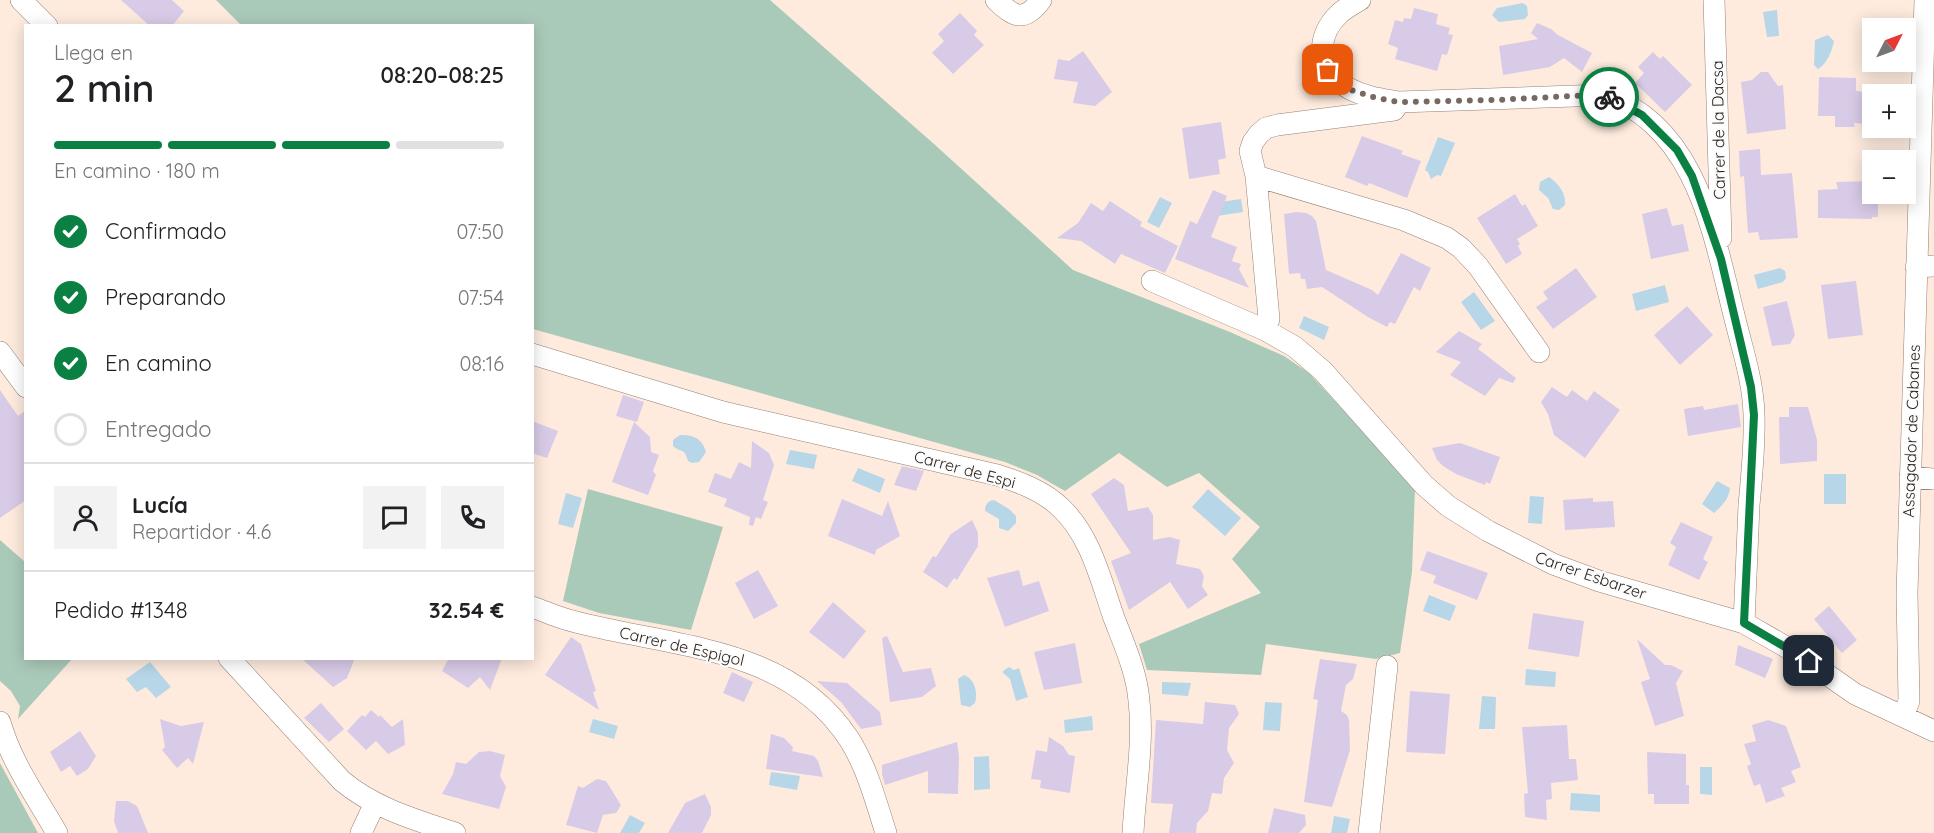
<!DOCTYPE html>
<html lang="es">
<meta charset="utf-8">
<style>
:root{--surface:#fff;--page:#f2f2f2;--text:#202124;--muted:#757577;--line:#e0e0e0;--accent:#0b8043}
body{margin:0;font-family:Quicksand,sans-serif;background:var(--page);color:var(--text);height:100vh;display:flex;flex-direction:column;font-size:22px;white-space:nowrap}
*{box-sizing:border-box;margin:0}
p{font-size:20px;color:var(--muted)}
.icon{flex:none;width:33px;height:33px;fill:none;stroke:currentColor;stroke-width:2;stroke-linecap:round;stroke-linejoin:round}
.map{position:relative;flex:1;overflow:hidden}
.details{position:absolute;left:24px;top:24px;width:510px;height:636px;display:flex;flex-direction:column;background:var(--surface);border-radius:0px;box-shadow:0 3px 15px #0003}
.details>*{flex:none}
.needle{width:39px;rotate:48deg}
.buttons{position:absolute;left:1862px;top:18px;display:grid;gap:12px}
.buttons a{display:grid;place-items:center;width:54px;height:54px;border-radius:0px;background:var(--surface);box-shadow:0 3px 15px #0003;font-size:30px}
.pin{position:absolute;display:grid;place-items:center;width:51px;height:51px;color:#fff;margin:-26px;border-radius:12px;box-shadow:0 3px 9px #0006}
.courier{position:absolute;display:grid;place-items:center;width:60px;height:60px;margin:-30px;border:4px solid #0b8043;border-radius:50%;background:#fff;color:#222;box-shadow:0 2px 8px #0007}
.overview em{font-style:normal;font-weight:600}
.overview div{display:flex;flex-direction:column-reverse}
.overview{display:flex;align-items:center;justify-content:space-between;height:102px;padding:0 30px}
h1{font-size:39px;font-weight:600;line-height:45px}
.bar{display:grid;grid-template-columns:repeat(4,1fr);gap:9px 6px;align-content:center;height:72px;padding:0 30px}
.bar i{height:8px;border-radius:4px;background:var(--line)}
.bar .current{background:var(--accent)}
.bar p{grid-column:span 4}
.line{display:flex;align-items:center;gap:15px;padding:0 30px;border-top:2px solid var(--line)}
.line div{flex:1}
.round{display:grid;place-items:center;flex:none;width:63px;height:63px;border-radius:0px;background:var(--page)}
ol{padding:0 30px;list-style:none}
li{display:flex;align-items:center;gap:18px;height:66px}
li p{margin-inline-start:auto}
li .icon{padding:6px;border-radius:50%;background:var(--accent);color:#fff;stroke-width:4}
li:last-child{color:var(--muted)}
li i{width:33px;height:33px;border:3px solid var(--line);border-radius:50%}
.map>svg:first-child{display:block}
</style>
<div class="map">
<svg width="1934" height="833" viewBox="0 0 1934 833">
<rect width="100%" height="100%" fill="#feebde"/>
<path fill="#aacab9" d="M216 0H770L934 144 1073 270 1230 332 1284 356 1309 373 1415 488 1412 572 1400 653 1376 659 1266 644 1261 675 1147 670 1139 644 1261 593 1232 559 1260 527 1199 473 1167 487 1119 453 1065 491 1037 475 1005 462 533 329 532 26 241 25Z
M588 489 723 527 691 630 599 613 563 601Z
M0 540 25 562 26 658 72 659 18 719 20 706 11 691 0 681Z
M0 763 38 833H0Z"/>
<path fill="#b7d6e8" d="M1523 3 1527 6 1528 15 1525 19 1499 22 1492 15 1497 8Z
M1777 10 1779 36 1767 37 1763 12Z
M1828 35 1834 41C1832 51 1827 64 1818 69L1814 65 1815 40Z
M1438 137 1455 143 1441 176 1437 175 1431 179 1428 172 1425 170Z
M1549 177C1559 184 1566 193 1565 205L1559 210 1553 209 1548 198 1539 190 1540 182Z
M1160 197 1172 203 1159 228 1147 222Z
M1241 199 1243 212 1217 216 1214 203Z
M1780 268 1785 271 1786 278 1783 282 1758 289 1754 275Z
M1665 285 1669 302 1636 311 1632 294Z
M1474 292 1495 321 1481 330 1461 302Z
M1304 316 1329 327 1324 340 1299 328Z
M680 435C693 434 703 439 706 452L699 462 692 463 688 461C684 446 681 454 673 446V440Z
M790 450 817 455 814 469 786 464Z
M858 468 885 479 880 493 852 481Z
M1824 474H1846V504H1824Z
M1717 481 1730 488C1729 499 1722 506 1714 513L1702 504Z
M1208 489 1241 518 1225 536 1192 507Z
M566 493 582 498 573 528 558 524Z
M1530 496 1544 497 1542 524 1528 523Z
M994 500 1009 509 1016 516V523L1008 531 999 528V519L985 511C985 504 988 501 994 500Z
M1429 595 1456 606 1450 621 1423 611Z
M150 662 171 687 156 698 146 687 137 692 126 679Z
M1009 667 1014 670 1019 668 1028 697 1016 701 1010 679 1003 673V671Z
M1526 669 1556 672 1555 687 1525 685Z
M964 675C975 679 978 693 975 703L970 707 961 705 958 679Z
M1162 682 1191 683 1188 696 1162 694Z
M1482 696 1496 697 1495 729H1479Z
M1265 702 1282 703 1280 731 1263 730Z
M1092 716 1093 730 1065 733 1064 720Z
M593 719 618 726 614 739 589 732Z
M989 756 990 789 974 790V757Z
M1700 767H1712V795L1700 794Z
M771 772 800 776 797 790 769 785Z
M1571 793 1600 795V812L1570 810Z
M630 815 645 823 639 833H620Z
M1334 816 1350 819 1347 833H1331Z"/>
<path fill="#d8cbe7" d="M121 0H172L184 11 172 26H150Z
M1414 8 1438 14 1436 24 1450 28 1448 34 1453 35 1447 55 1442 54 1437 71 1395 59 1398 48 1388 44 1395 20 1403 22 1404 18 1411 19Z
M960 13 977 31 974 35 984 45 953 74 932 53 944 41 938 34Z
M1537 23 1551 29 1558 35 1592 53 1582 72 1564 58 1550 67 1503 75 1499 46 1538 39 1531 33Z
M1083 51 1112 92 1095 106 1073 103 1078 82 1054 79 1058 59 1069 61Z
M1653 52 1660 59 1663 56 1692 85 1665 112 1635 83 1644 73 1638 67Z
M1761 72H1768L1778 86 1783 85 1786 129 1747 134 1741 82 1752 80Z
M1819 77 1856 78V91L1869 92V124L1854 123 1855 127H1835V116H1818Z
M1221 122 1226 158 1218 160 1220 174 1189 179 1182 128Z
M1362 136 1403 151 1401 154 1421 161 1407 198 1369 183 1367 186 1345 177Z
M1760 149 1761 175 1792 173 1798 238 1760 240 1758 232 1748 233 1744 176 1740 177 1739 151Z
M1872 181V194H1878V217H1872V219L1818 218V190L1838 189 1836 182Z
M1213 190 1227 196 1211 237 1237 247 1232 261 1241 264 1239 269 1249 288 1175 259 1190 221 1197 224Z
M1515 194 1522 206 1525 204 1538 226 1517 239 1520 244 1518 246 1522 254 1506 264 1477 218Z
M1110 201 1142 222 1140 226 1178 246 1165 273 1121 254 1115 264 1081 241 1057 238 1078 223 1091 203 1103 211Z
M1667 208 1672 226 1683 224 1689 251 1651 259 1642 214Z
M1297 212 1306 213 1312 216 1316 221 1326 270 1372 290 1378 295 1401 253 1431 268 1420 291 1414 287 1395 324 1390 322 1387 327 1368 317 1322 287 1307 289 1305 279H1301L1300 273 1289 274 1284 214Z
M1576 268 1597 297 1553 329 1536 307 1548 299 1543 292Z
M1856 281 1863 335 1828 339 1821 285Z
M1787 301 1795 335 1790 344 1772 346 1763 307Z
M1687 306 1713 335 1680 365 1654 335Z
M1459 331 1482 344 1478 349 1516 378 1513 383 1499 378 1485 396 1450 375 1461 362 1436 352Z
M1552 387 1567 397 1572 390 1587 401 1594 391 1620 410 1585 458 1554 435 1548 414 1541 402Z
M0 390 18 416 26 410V500L0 518Z
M623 395 644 402 637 422 616 416Z
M1738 404 1741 427 1688 436 1684 409 1703 406 1704 410Z
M1789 407H1808L1817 440V461L1780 464 1779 417H1789Z
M532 421 558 431 547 458 532 453Z
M634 422 650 437 651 452 659 455 653 471 656 475 648 495 612 482Z
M752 441 769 453 774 465 763 500 768 502 761 519 756 517 753 526 749 525 750 517 724 506 727 499 708 492 715 473 731 479 739 462 751 468Z
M1460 443 1500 457 1490 484 1486 482 1485 485 1456 474 1443 466 1437 460 1432 448Z
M902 466 924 471 916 491 894 485Z
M1114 478 1124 485 1128 511 1148 507 1153 515V540L1170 537 1180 540 1176 564 1200 569 1204 576 1202 586 1208 595 1188 609 1170 582 1129 610 1111 561 1131 553 1091 494Z
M1593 498V502L1613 501 1615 527 1565 530 1563 500Z
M842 499 882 516 888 501 900 536 876 550 875 555 828 536Z
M972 520 978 533V546L957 580 954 578 947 588 923 572 933 556 936 557 951 534Z
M1681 522 1713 537 1703 559 1708 562 1699 580 1668 565 1676 547 1670 543Z
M1427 551 1488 573 1477 600 1433 583 1436 576 1420 570Z
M758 570 778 606 754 619 735 583Z
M1019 570 1023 586 1039 581 1049 611 1005 627 987 578Z
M833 602 866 631 844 659 809 632Z
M1829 606 1857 640 1842 653 1814 619Z
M1533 613 1584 621 1579 657 1528 649Z
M887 636 903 672 931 668 936 686 922 697 890 702 882 638Z
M571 637 581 644 596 691 593 692 599 710 545 675Z
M1637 639 1665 665H1671L1683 671 1676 683 1684 716 1655 726 1641 682 1650 679Z
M1075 643 1082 683 1044 690 1034 652Z
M1738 645 1773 659 1765 678 1735 665Z
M301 658H355L347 678 333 687Z
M449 658H502L490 690 480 677 468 688 442 671Z
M1320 659 1357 664 1353 679 1346 685 1341 711 1347 715 1349 720 1350 750 1332 807 1304 802 1318 700 1313 699Z
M732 672 753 682 744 702 723 693Z
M817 681 847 683 880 712 882 725 861 729 841 702Z
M1410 691 1450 694 1445 754 1406 752Z
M1205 702 1235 705 1239 714 1229 728 1227 750 1234 763 1224 778 1222 794 1212 793 1208 811 1197 823 1196 833H1169L1173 804 1151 803 1156 720 1203 724Z
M321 703 344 729 329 742 304 718Z
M371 710 379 717 380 715 392 727 403 719 405 745 388 754 376 741 366 750 347 731 362 715 365 717Z
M160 719 181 726 204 722 193 764 188 758 177 768 162 750 165 747Z
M1768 720 1786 726 1801 767 1791 771 1796 782 1781 788 1785 796 1766 803 1760 784 1754 786 1747 766 1751 764 1744 744 1756 741 1752 725Z
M1567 725 1569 759H1576L1578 780 1551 783 1552 799 1546 800 1547 820 1525 817 1524 794 1528 793 1522 727Z
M80 731 96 756 88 769 77 776 70 766 61 772 50 752Z
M771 734 784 738 793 747 792 751 814 756 818 761 823 777 766 769Z
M1049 737 1063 746 1069 755 1075 756 1070 793 1040 788 1041 780 1031 779 1036 750 1047 752Z
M957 742 959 756 958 794 928 793V771L885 785 882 774V765Z
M490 751 505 755 500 776 506 787 499 809 442 794 453 774 456 762 466 764 479 752Z
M1647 752 1686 754V785H1689V804H1654V794H1648Z
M597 779 606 781 621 805 616 813 603 815 597 833 566 825 578 786 583 788Z
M705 794 711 807V815L702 833H668L685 803Z
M116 801H128L137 806 148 833H118L114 821Z
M1274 808 1305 815 1306 825 1299 833H1268Z"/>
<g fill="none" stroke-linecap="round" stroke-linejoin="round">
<defs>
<path id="street" d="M21 0 47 26
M996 0C1014 17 1024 23 1041 0
M1360 0C1353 4 1346 8 1340 13 1313 38 1318 72 1350 89 1365 97 1382 99 1399 102L1604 95C1695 125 1713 231 1733 311 1741 345 1753 379 1754 414 1755 444 1752 475 1749 505 1747 544 1746 584 1744 623
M1714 0 1721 238
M1256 176 1404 220 1447 238 1461 248 1478 266 1539 352
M1916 267 1934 266
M1152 281 1265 330 1295 347 1323 371 1424 485 1448 506 1488 531 1553 564 1599 581 1744 623 1795 652 1855 694 1934 731
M1265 330 1269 319 1256 176 1250 151 1253 142 1259 134 1266 128 1277 125 1394 110 1399 103
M0 352 26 387
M532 354 723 412 997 475C1019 482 1044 491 1061 508 1091 536 1101 581 1114 618 1124 644 1137 673 1139 701 1144 743 1135 791 1133 833
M1910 477 1934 479
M532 607C542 610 552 615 562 618 580 624 598 627 616 631 703 649 796 658 849 739 867 767 876 802 886 833
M229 658 342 781C374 808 416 820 455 833
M1903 716 1909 701 1907 593 1925 0
M0 722C11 762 37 798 57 833
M361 833 375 803
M1369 833 1387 666"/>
</defs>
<use href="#street" stroke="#968172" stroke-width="22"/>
<use href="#street" stroke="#fff" stroke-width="21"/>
</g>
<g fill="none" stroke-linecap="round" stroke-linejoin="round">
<path stroke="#756961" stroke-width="6" stroke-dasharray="0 10.8" d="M1328 70 1341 84 1351 90 1376 98 1399 102 1496 100 1590 95 1609 97"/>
<path stroke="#0b8043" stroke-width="8" d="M1609 97 1642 115 1677 150 1692 176 1721 259 1751 387 1754 415 1744 623 1809 661"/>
</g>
<g text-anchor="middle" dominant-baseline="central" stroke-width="4.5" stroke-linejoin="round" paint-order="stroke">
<g font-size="16" fill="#2b231d" stroke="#fcfcfc">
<text transform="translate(1718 130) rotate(-91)">Carrer de la Dacsa</text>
<text transform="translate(1911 431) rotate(-88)">Assagador de Cabanes</text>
<text transform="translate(965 469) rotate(15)">Carrer de Espi</text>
<text transform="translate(1591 575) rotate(19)">Carrer Esbarzer</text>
<text transform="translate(682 646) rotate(13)">Carrer de Espigol</text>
</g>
</g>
</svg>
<div class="buttons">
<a><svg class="needle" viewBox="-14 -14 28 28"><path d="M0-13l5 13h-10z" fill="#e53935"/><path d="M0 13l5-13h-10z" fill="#757577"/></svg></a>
<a>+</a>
<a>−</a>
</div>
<div class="pin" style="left:1328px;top:70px;background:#ea580c"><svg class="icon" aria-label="bag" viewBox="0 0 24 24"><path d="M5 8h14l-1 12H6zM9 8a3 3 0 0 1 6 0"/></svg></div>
<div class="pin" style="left:1809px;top:661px;background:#1f2937"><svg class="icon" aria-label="home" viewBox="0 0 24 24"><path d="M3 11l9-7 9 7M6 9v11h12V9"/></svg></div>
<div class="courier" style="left:1609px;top:97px"><svg class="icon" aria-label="bike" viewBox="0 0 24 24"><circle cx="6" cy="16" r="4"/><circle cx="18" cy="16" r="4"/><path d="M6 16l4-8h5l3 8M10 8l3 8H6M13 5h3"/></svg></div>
<section class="details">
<div class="overview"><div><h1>2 min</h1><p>Llega en</p></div><em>08:20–08:25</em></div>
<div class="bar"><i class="current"></i><i class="current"></i><i class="current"></i><i></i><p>En camino · 180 m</p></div>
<ol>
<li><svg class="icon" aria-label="check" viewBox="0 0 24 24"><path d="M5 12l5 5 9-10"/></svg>Confirmado<p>07:50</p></li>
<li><svg class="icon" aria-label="check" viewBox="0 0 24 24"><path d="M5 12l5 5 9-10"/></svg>Preparando<p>07:54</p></li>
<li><svg class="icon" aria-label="check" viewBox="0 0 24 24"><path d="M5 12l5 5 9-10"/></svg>En camino<p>08:16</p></li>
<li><i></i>Entregado</li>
</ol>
<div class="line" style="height:108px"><a class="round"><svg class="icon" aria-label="person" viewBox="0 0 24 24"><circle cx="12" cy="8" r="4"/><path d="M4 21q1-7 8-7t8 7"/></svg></a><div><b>Lucía</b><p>Repartidor · 4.6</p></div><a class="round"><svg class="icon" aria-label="chat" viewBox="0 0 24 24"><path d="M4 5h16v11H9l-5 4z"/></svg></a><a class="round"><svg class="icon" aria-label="phone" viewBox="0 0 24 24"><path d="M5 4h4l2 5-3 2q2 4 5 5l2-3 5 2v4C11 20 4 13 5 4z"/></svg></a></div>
<div class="line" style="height:78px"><div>Pedido #1348</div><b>32.54 €</b></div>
</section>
</div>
